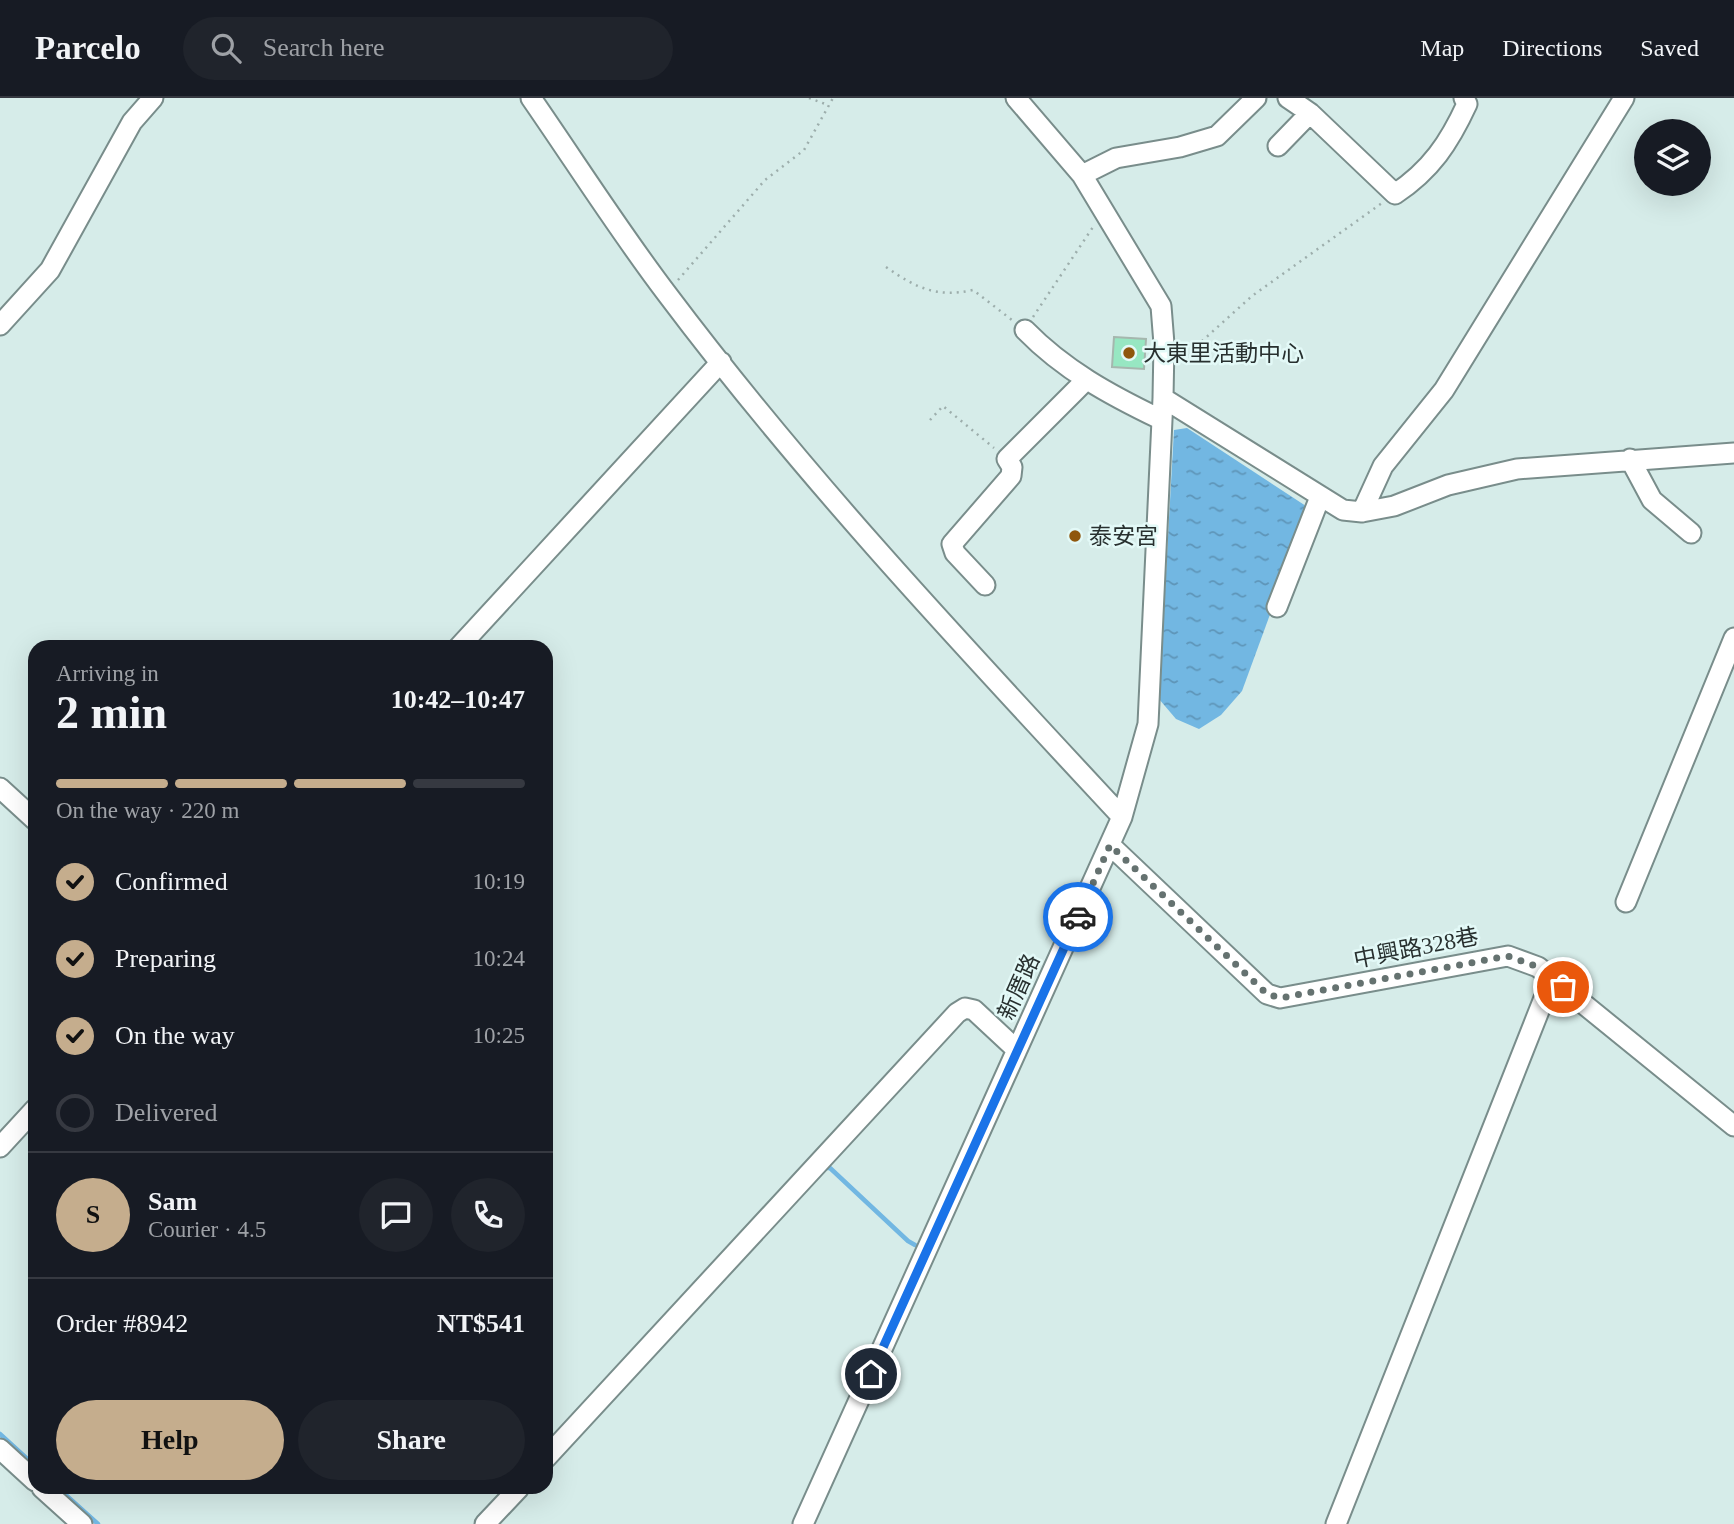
<!DOCTYPE html>
<meta charset="utf-8">
<style>
:root{--surface:#171b24;--page:#20242c;--text:#f1f3f6;--muted:#9ea1a6;--line:#363941;--accent:#c5ad8d}
body{margin:0;font-family:"Times New Roman","Noto Sans TC",serif;background:var(--page);color:var(--text);height:100vh;display:flex;flex-direction:column;font-size:26px;white-space:nowrap}
*{box-sizing:border-box;margin:0}
p{font-size:23px;color:var(--muted)}
.icon{flex:none;width:38px;height:38px;fill:none;stroke:currentColor;stroke-width:2;stroke-linecap:round;stroke-linejoin:round}
.map{position:relative;flex:1;overflow:hidden}
.side{position:absolute;left:28px;top:542px;width:525px;height:854px;display:flex;flex-direction:column;background:var(--surface);border-radius:21px;box-shadow:0 7px 28px #0002}
.side>*{flex:none}
.fabs{position:absolute;left:1634px;top:21px;display:grid;gap:14px}
.fabs a{display:grid;place-items:center;width:77px;height:77px;border-radius:50%;background:var(--surface);box-shadow:0 7px 28px #0002;font-size:35px}
.pin{position:absolute;display:grid;place-items:center;width:60px;height:60px;color:#fff;margin:-30px;border:4px solid #fff;border-radius:50%;box-shadow:0 2px 7px #0007}
.courier{position:absolute;display:grid;place-items:center;width:70px;height:70px;margin:-35px;border:5px solid #1a73e8;border-radius:50%;background:#fff;color:#222;box-shadow:0 2px 9px #0007}
.head em{font-style:normal;font-weight:700}
.head div{display:flex;flex-direction:column-reverse}
.head{display:flex;align-items:center;justify-content:space-between;height:119px;padding:0 28px}
h1{font-size:46px;font-weight:700;line-height:52px}
.bar{display:grid;grid-template-columns:repeat(4,1fr);gap:10px 7px;align-content:center;height:84px;padding:0 28px}
.bar i{height:9px;border-radius:5px;background:var(--line)}
.bar .active{background:var(--accent)}
.bar p{grid-column:span 4}
.line{display:flex;align-items:center;gap:18px;padding:0 28px;border-top:2px solid var(--line)}
.line div{flex:1}
.round{display:grid;place-items:center;flex:none;width:74px;height:74px;border-radius:37px;background:var(--page)}
ol{padding:0 28px;list-style:none}
li{display:flex;align-items:center;gap:21px;height:77px}
li p{margin-inline-start:auto}
li .icon{padding:7px;border-radius:50%;background:var(--accent);color:#111;stroke-width:4}
li:last-child{color:var(--muted)}
li i{width:38px;height:38px;border:4px solid var(--line);border-radius:50%}
.action{display:flex;gap:14px;margin-top:auto;padding:14px 28px}
.action a{flex:1;height:80px;border-radius:42px;background:var(--accent);color:#111;font-size:28px;font-weight:700;line-height:80px;text-align:center}
.action a+a{background:var(--page);color:var(--text)}
header{display:flex;align-items:center;gap:42px;box-sizing:border-box;height:98px;padding:0 35px;background:var(--surface);border-bottom:2px solid var(--line)}
header strong{font-size:33px}
nav{display:flex;gap:38px;margin-inline-start:auto;font-size:24px}
.search{width:490px;height:63px;background:var(--page);display:flex;align-items:center;gap:18px;box-sizing:border-box;padding:0 24px;border-radius:38px;color:var(--muted);font-size:26px}
.map>svg:first-child{display:block}
</style>
<header>
<strong>Parcelo</strong>
<div class="search"><svg class="icon" aria-label="search" viewBox="0 0 24 24"><circle cx="10" cy="10" r="6"/><path d="M15 15l6 6"/></svg>Search here</div>
<nav><a>Map</a><a>Directions</a><a>Saved</a></nav>
</header>
<div class="map">
<svg width="1734" height="1426" viewBox="0 0 1734 1426">
<defs>
<pattern id="water-ripples" width="26" height="14" patternUnits="userSpaceOnUse" patternTransform="scale(1.75)"><rect width="26" height="14" fill="#72b7e2"/><path d="M2 4q2-2 4 0t4 0M15 11q2-2 4 0t4 0" fill="none" stroke="#5e95b8"/></pattern>
</defs>
<rect width="100%" height="100%" fill="#d6ece9"/>
<path fill="url(#water-ripples)" d="M1187 330 1309 410 1242 593 1221 617 1199 631 1176 621 1159 601 1174 332Z"/>
<g fill="none" stroke-linecap="round" stroke-linejoin="round">
<path stroke="#72b7e2" stroke-width="4.5" d="M825 1070H830L908 1143 915 1147
M0 1336 35 1368
M58 1390 98 1426"/>
</g>
<path fill="#97e7c2" stroke="#a5b7ae" stroke-width="2" d="M1114 239 1146 241 1144 271 1112 269Z"/>
<g fill="none" stroke-linecap="round" stroke-linejoin="round">
<defs>
<path id="minor" d="M531 0C576 65 619 133 667 196 806 381 965 550 1122 719
M1016 0 1082 77 1161 208 1164 246 1163 300 1343 412 1362 414 1394 408 1448 387 1517 371 1734 355
M1288 0 1310 15 1395 96C1431 72 1449 45 1467 6L1464 0
M1278 48 1310 15
M1082 77 1116 60 1180 49 1217 38 1256 0
M0 227 50 172 132 24 153 0
M1025 232C1064 272 1110 297 1160 321
M1630 361 1652 402 1691 435
M1362 414 1383 368 1444 292 1624 0
M985 487 955 455 952 446 1011 378 1012 369 1007 361 1086 282
M1277 509 1320 399
M458 550 721 264
M0 690 35 722
M1110 747 1267 896 1280 900 1508 858 1538 869 1734 1028
M1626 804 1734 540
M0 1049 35 1011
M0 1351 35 1383
M546 1360 957 915 965 910 974 912 1017 952
M42 1390 82 1426
M485 1426 519 1390
M803 1426 1122 719 1148 626 1163 300
M1336 1426 1552 880"/>
</defs>
<use href="#minor" stroke="#798d8b" stroke-width="23"/>
<path stroke="#9daeac" stroke-width="2.5" stroke-dasharray="2 5" stroke-linecap="butt" d="M809 0 828 7
M886 169C916 190 937 200 973 192L1012 222
M678 182 765 82 804 52 833 0
M1033 219 1093 129
M1181 262 1252 198 1382 105
M930 322 943 308 994 350"/>
<use href="#minor" stroke="#fff" stroke-width="19"/>
</g>
<g fill="none" stroke-linecap="round" stroke-linejoin="round">
<path stroke="#657270" stroke-width="7" stroke-dasharray="0 12.6" d="M1078 819 1110 747 1267 896 1280 900 1508 858 1538 869 1563 889"/>
<path stroke="#1a73e8" stroke-width="9" d="M871 1276 1078 819"/>
</g>
<g fill="#8f570d" stroke="#e3f9f7" stroke-width="2.5">
<circle cx="1129" cy="255" r="7"/>
<circle cx="1075" cy="438" r="7"/>
</g>
<g text-anchor="middle" dominant-baseline="central" stroke-width="5" stroke-linejoin="round" paint-order="stroke">
<g font-size="23" fill="#28302f" stroke="#e3f9f7" text-anchor="start">
<text x="1143" y="255">大東里活動中心</text>
<text x="1089" y="438">泰安宮</text>
</g>
<g font-size="23" fill="#28302f" stroke="#e3f9f7">
<text transform="translate(1416 850) rotate(-11)">中興路328巷</text>
<text transform="translate(1019 889) rotate(-66)">新厝路</text>
</g>
</g>
</svg>
<div class="fabs">
<a><svg class="icon" aria-label="layers" viewBox="0 0 24 24"><path d="M12 4l9 5-9 5-9-5zM3 14l9 5 9-5"/></svg></a>
</div>
<div class="pin" style="left:1563px;top:889px;background:#ea580c"><svg class="icon" aria-label="bag" viewBox="0 0 24 24"><path d="M5 8h14l-1 12H6zM9 8a3 3 0 0 1 6 0"/></svg></div>
<div class="pin" style="left:871px;top:1276px;background:#1f2937"><svg class="icon" aria-label="home" viewBox="0 0 24 24"><path d="M3 11l9-7 9 7M6 9v11h12V9"/></svg></div>
<div class="courier" style="left:1078px;top:819px"><svg class="icon" aria-label="car" viewBox="0 0 24 24"><path d="M5 17H2v-5l4-1 3-4h7l3 4 3 1v5h-3M9 17h6M6 11h13"/><circle cx="7" cy="17" r="2"/><circle cx="17" cy="17" r="2"/></svg></div>
<section class="side">
<div class="head"><div><h1>2 min</h1><p>Arriving in</p></div><em>10:42–10:47</em></div>
<div class="bar"><i class="active"></i><i class="active"></i><i class="active"></i><i></i><p>On the way · 220 m</p></div>
<ol>
<li><svg class="icon" aria-label="check" viewBox="0 0 24 24"><path d="M5 12l5 5 9-10"/></svg>Confirmed<p>10:19</p></li>
<li><svg class="icon" aria-label="check" viewBox="0 0 24 24"><path d="M5 12l5 5 9-10"/></svg>Preparing<p>10:24</p></li>
<li><svg class="icon" aria-label="check" viewBox="0 0 24 24"><path d="M5 12l5 5 9-10"/></svg>On the way<p>10:25</p></li>
<li><i></i>Delivered</li>
</ol>
<div class="line" style="height:126px"><b class="round" style="background:var(--accent);color:#111">S</b><div><b>Sam</b><p>Courier · 4.5</p></div><a class="round"><svg class="icon" aria-label="chat" viewBox="0 0 24 24"><path d="M4 5h16v11H9l-5 4z"/></svg></a><a class="round"><svg class="icon" aria-label="phone" viewBox="0 0 24 24"><path d="M5 4h4l2 5-3 2q2 4 5 5l2-3 5 2v4C11 20 4 13 5 4z"/></svg></a></div>
<div class="line" style="height:91px"><div>Order #8942</div><b>NT$541</b></div>
<div class="action"><a>Help</a><a>Share</a></div>
</section>
</div>
